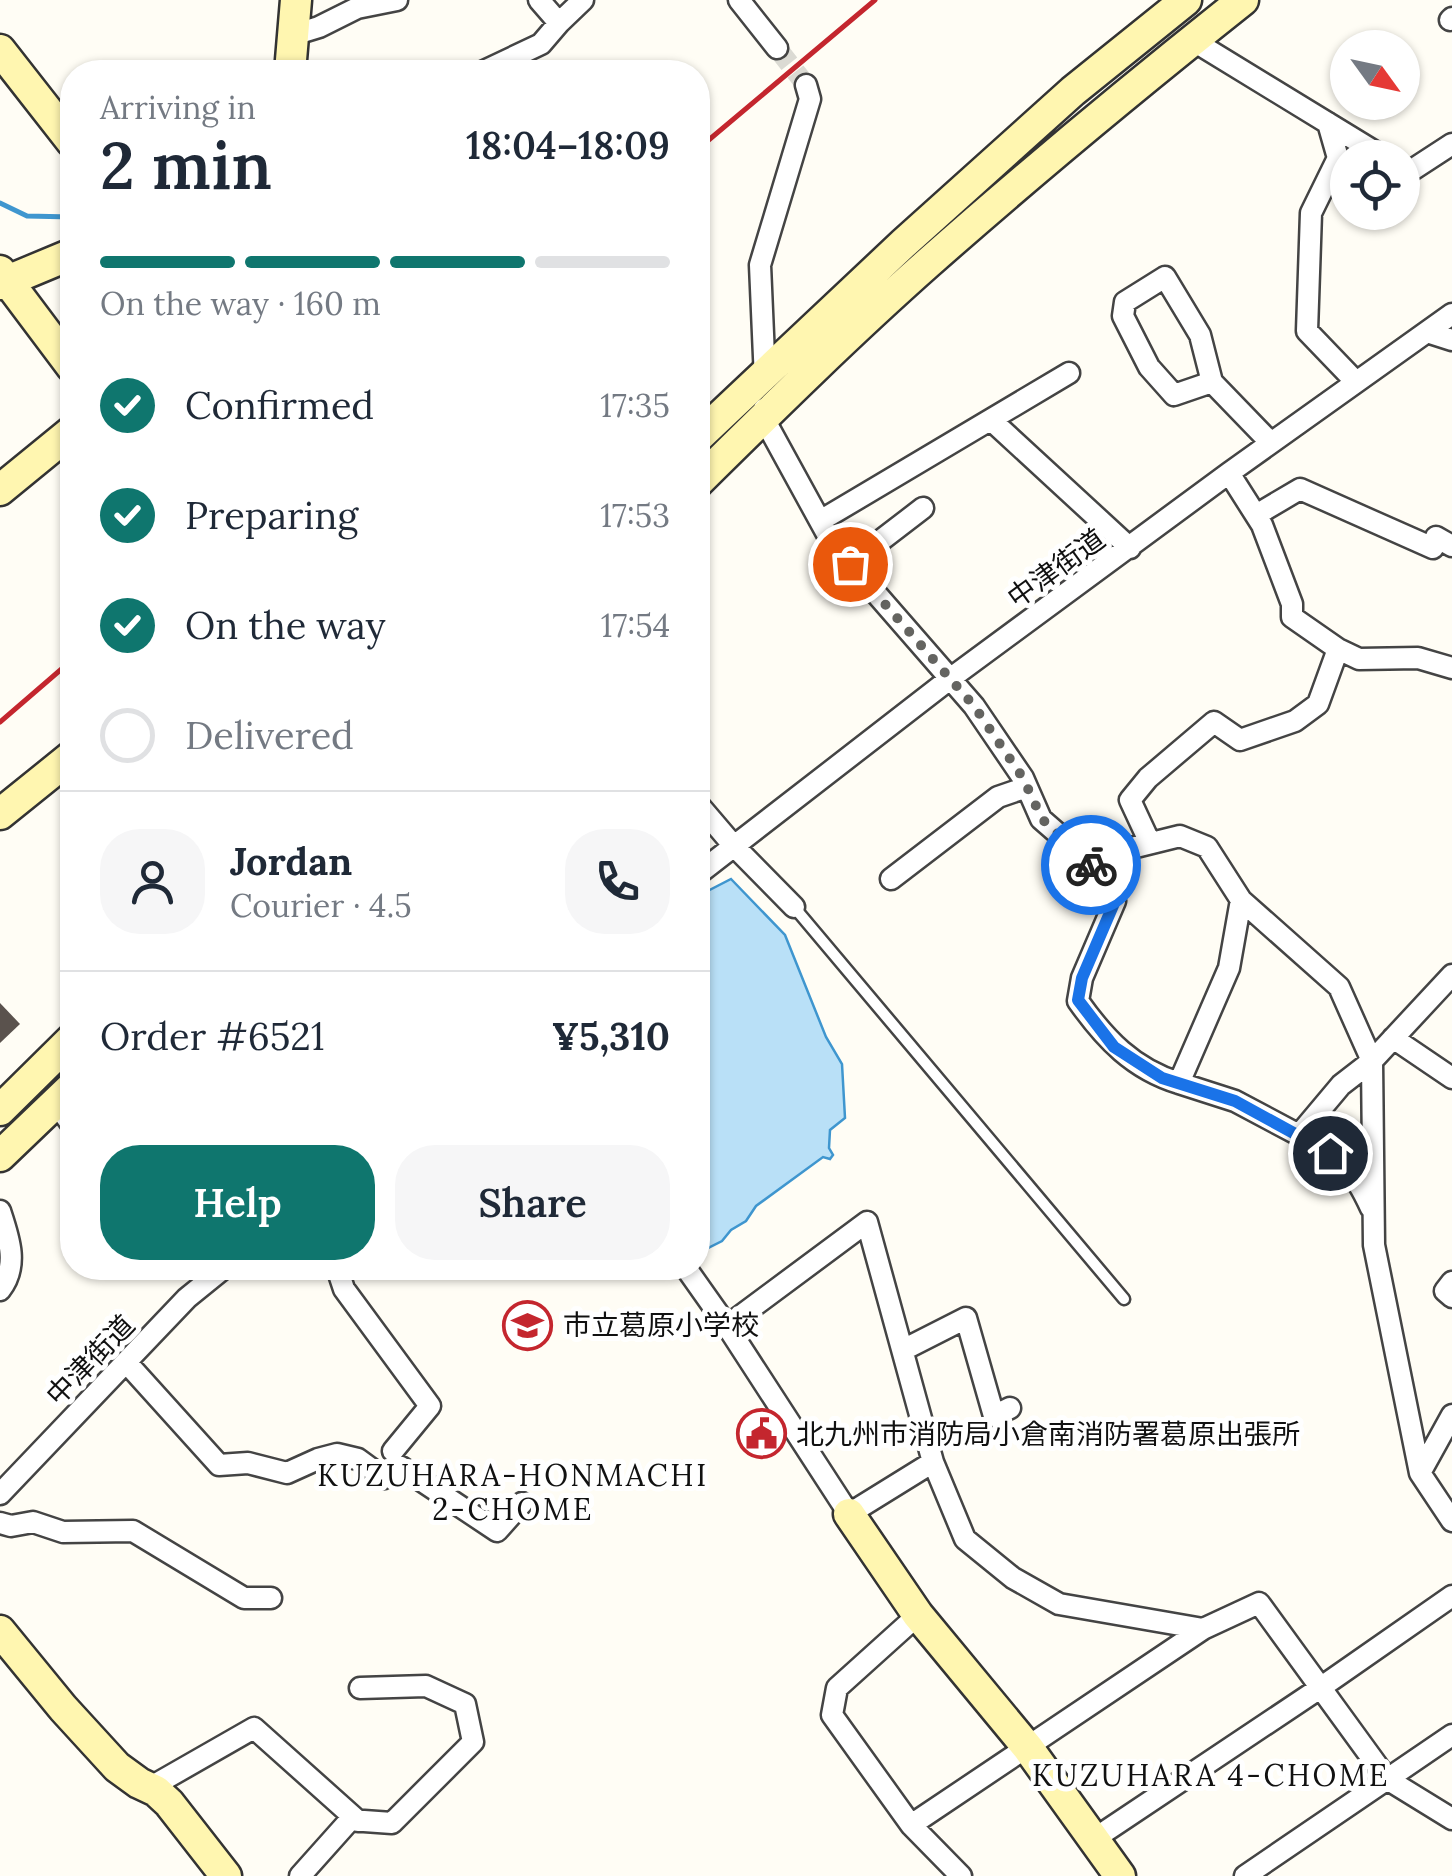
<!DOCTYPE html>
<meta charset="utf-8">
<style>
:root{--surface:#fff;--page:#f6f6f7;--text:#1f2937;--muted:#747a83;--line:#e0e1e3;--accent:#0f766e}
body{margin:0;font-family:Lora,"Noto Sans JP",serif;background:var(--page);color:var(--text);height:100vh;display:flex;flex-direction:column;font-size:38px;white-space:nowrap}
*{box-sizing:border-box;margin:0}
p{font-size:32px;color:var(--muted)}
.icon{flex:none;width:55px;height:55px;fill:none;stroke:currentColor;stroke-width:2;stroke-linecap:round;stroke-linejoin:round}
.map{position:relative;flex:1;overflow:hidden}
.details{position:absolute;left:60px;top:60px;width:650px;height:1220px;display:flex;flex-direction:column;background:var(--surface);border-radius:40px;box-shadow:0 2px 8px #0004}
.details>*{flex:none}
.needle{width:65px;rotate:123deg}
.tools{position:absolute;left:1330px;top:30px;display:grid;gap:20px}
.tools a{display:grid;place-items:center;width:90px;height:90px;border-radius:50%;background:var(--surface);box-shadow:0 2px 8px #0004;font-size:50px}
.pin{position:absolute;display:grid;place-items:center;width:85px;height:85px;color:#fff;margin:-42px;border:5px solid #fff;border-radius:50%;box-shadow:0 2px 10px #0007}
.courier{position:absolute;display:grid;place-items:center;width:100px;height:100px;margin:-50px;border:8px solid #1a73e8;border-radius:50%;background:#fff;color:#222;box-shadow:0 2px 12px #0007}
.summary em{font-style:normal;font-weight:600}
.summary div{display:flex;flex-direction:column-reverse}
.summary{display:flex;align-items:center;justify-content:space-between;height:170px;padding:0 40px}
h1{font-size:65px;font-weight:600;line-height:75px}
.bar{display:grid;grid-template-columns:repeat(4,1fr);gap:15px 10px;align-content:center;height:120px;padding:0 40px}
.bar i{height:12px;border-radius:8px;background:var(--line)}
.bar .current{background:var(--accent)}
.bar p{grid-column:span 4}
.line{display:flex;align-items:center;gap:25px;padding:0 40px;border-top:2px solid var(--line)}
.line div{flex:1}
.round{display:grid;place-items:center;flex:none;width:105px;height:105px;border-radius:40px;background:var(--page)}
ol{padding:0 40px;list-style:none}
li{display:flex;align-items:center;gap:30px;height:110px}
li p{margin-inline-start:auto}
li .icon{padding:10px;border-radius:50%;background:var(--accent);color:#fff;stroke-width:4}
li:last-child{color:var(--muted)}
li i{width:55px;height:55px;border:5px solid var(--line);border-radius:50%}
.cta{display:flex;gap:20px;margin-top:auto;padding:20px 40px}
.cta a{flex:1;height:115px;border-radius:40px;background:var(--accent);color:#fff;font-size:40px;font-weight:600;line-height:115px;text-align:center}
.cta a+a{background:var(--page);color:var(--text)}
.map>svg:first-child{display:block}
</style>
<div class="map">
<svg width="1452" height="1876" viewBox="0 0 1452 1876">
<rect width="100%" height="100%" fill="#fffdf5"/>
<path fill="#b9e0f7" stroke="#3f96cf" stroke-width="2.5" d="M731 879 785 935 826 1037 842 1064 845 1118 830 1130 829 1148 833 1155 830 1159 823 1157 756 1206 746 1221 731 1230 722 1241 700 1252 698 1248V896Z"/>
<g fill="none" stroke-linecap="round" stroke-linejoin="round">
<path stroke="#3f96cf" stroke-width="5" d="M0 203 27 216 72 217"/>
</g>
<path fill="#5a524d" d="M0 1003 20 1024 0 1043Z"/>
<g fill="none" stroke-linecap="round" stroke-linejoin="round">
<path stroke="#dbdad3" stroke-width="20" stroke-dasharray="20 10" stroke-linecap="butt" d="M777 48 806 85"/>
<defs>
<path id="lane" d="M794 907 1124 1299"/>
<path id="street" d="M539 0 559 23 583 0
M739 0 777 48
M1450 20 1452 18
M293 35 319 27 357 8 397 0
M1192 40 1385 158
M482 72 541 44 559 23
M1328 123 1338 158 1311 213 1307 331 1356 382
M1402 168 1409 172 1452 144
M1427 332 1452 340
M765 380 760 265 810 99 806 85
M1212 382 1200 335 1165 277 1125 302 1123 316 1149 367 1174 395 1212 382 1271 443
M764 409 763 417 832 543 974 706 1023 778 1041 819 1087 859 1180 836 1207 847 1241 900 1339 987 1372 1061 1374 1245 1420 1473 1452 1521
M991 420 1130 548
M1229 473 1262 525 1292 604V617L1338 649 1359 659 1418 658 1452 668
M1256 515 1300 489 1433 548 1436 537 1452 546
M820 521 1069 373
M850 564 923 508
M698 804 733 845 794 907
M1150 843 1130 800 1148 778 1214 722 1240 740 1295 721 1318 704 1338 649
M1087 859 1115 901 1082 978 1078 1001C1105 1039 1133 1069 1179 1083
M698 874 951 678 1229 473 1452 314
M891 879 998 797 1027 787
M1241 900 1229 968 1179 1083 1235 1101 1299 1135 1341 1085 1372 1061 1452 975
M1393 1038 1452 1078
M56 1103 72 1125
M1299 1135C1340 1159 1351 1164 1371 1208
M0 1211C9 1238 19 1266 0 1290
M337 1268 344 1289 430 1406 393 1451
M686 1268 727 1326 849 1514 933 1462
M1452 1282 1445 1291 1452 1297
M727 1326 867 1222 933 1462 965 1539 1013 1578 1059 1604 1203 1629
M903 1350 966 1318 994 1416 1010 1408
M126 1362 219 1465 248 1463 287 1473 318 1459 337 1454 358 1459 384 1478 401 1467 497 1531 522 1503
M1420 1473 1452 1415
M0 1494 187 1298 224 1268
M0 1523 11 1526 33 1522 63 1532 133 1531 244 1598H271
M918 1615 837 1688 832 1715 911 1825 961 1876
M149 1788 254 1728 358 1821
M911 1825 1203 1629 1259 1603 1387 1779 1452 1819
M1094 1839 1320 1688 1452 1596
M300 1876 350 1820 392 1823 473 1742 465 1704 426 1686 360 1688
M1245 1876 1452 1735"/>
<path id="secondary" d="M0 50 72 142
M290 72 296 0
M0 271 72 367
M0 284 72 254
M698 437 904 243 1073 91 1186 0
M698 482C773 408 849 333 928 263 1031 172 1136 85 1243 0
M0 490 72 431
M0 814 72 756
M0 1110 72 1039
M0 1156 72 1087
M849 1514 918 1615 1028 1748 1120 1876
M0 1631 63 1708 117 1767 139 1783 156 1791 169 1803 226 1876"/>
</defs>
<use href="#lane" stroke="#444" stroke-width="15"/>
<use href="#street" stroke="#444" stroke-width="25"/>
<use href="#secondary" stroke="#333" stroke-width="35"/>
<use href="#lane" stroke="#fff" stroke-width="10"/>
<use href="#street" stroke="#fff" stroke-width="20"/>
<use href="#secondary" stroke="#fff6b0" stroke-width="30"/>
<path stroke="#c4262e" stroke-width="5" d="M698 149 875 0
M0 722 72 660"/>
</g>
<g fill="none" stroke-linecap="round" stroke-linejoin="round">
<path stroke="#646461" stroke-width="10" stroke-dasharray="0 18" d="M850 564 974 706 1023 778 1042 819 1091 865"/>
<path stroke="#1a73e8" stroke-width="12" d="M1091 865 1115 901 1082 978 1078 1000 1114 1047 1162 1078 1235 1101 1330 1153"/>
</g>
<defs>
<symbol id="school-ring" viewBox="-11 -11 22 22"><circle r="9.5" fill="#fff" stroke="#c4262e" stroke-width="1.5"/><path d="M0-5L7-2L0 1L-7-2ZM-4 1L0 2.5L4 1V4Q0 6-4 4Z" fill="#c4262e"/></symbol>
<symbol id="civic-ring" viewBox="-11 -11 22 22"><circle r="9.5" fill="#fff" stroke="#c4262e" stroke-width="1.5"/><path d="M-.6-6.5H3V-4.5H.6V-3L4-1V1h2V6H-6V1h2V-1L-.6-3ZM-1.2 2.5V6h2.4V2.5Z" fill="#c4262e"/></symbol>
</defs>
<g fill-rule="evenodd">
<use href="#school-ring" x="500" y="1298" width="55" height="55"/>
<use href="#civic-ring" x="734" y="1406" width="55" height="55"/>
</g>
<g text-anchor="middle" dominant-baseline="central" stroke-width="10" stroke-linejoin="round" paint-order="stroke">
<g font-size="28" fill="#111" stroke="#fff">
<text transform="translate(1056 568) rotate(-36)">中津街道</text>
<text transform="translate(90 1360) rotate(-46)">中津街道</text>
</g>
<g font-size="28" fill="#111" stroke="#fff" text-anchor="start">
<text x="563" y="1325">市立葛原小学校</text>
<text x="796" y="1434">北九州市消防局小倉南消防署葛原出張所</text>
</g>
<g font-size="30" letter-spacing="2.5" fill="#111" stroke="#fff">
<text x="513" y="1475">KUZUHARA-HONMACHI<tspan x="513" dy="34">2-CHOME</tspan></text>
<text x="1211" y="1775">KUZUHARA 4-CHOME</text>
</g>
</g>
</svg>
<div class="tools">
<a><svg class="needle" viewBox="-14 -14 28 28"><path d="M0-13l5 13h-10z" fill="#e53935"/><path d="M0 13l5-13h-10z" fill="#747a83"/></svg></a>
<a><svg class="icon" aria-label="locate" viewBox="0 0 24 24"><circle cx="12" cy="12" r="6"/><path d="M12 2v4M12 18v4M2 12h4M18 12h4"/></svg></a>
</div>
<div class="pin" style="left:850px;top:564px;background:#ea580c"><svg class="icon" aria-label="bag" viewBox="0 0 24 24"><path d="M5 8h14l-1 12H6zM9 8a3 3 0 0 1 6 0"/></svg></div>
<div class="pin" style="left:1330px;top:1153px;background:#1f2937"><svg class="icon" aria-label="home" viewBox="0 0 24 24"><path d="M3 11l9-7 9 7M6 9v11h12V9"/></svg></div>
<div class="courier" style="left:1091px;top:865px"><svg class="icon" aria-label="bike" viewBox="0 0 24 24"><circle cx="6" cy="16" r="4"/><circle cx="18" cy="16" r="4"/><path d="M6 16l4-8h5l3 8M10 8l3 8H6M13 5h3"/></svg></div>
<section class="details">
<div class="summary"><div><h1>2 min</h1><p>Arriving in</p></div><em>18:04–18:09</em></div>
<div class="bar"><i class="current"></i><i class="current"></i><i class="current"></i><i></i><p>On the way · 160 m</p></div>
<ol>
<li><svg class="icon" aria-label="check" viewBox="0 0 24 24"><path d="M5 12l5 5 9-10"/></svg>Confirmed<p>17:35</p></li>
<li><svg class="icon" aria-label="check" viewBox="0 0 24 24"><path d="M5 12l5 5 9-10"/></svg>Preparing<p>17:53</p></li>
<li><svg class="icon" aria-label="check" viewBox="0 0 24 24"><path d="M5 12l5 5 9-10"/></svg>On the way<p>17:54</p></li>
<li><i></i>Delivered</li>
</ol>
<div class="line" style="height:180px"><a class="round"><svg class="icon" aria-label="person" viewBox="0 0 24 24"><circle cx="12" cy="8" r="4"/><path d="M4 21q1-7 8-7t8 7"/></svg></a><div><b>Jordan</b><p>Courier · 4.5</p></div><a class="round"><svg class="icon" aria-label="phone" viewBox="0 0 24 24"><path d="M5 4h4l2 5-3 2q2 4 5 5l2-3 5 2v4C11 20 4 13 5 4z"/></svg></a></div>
<div class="line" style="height:130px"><div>Order #6521</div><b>¥5,310</b></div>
<div class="cta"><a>Help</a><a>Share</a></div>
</section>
</div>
